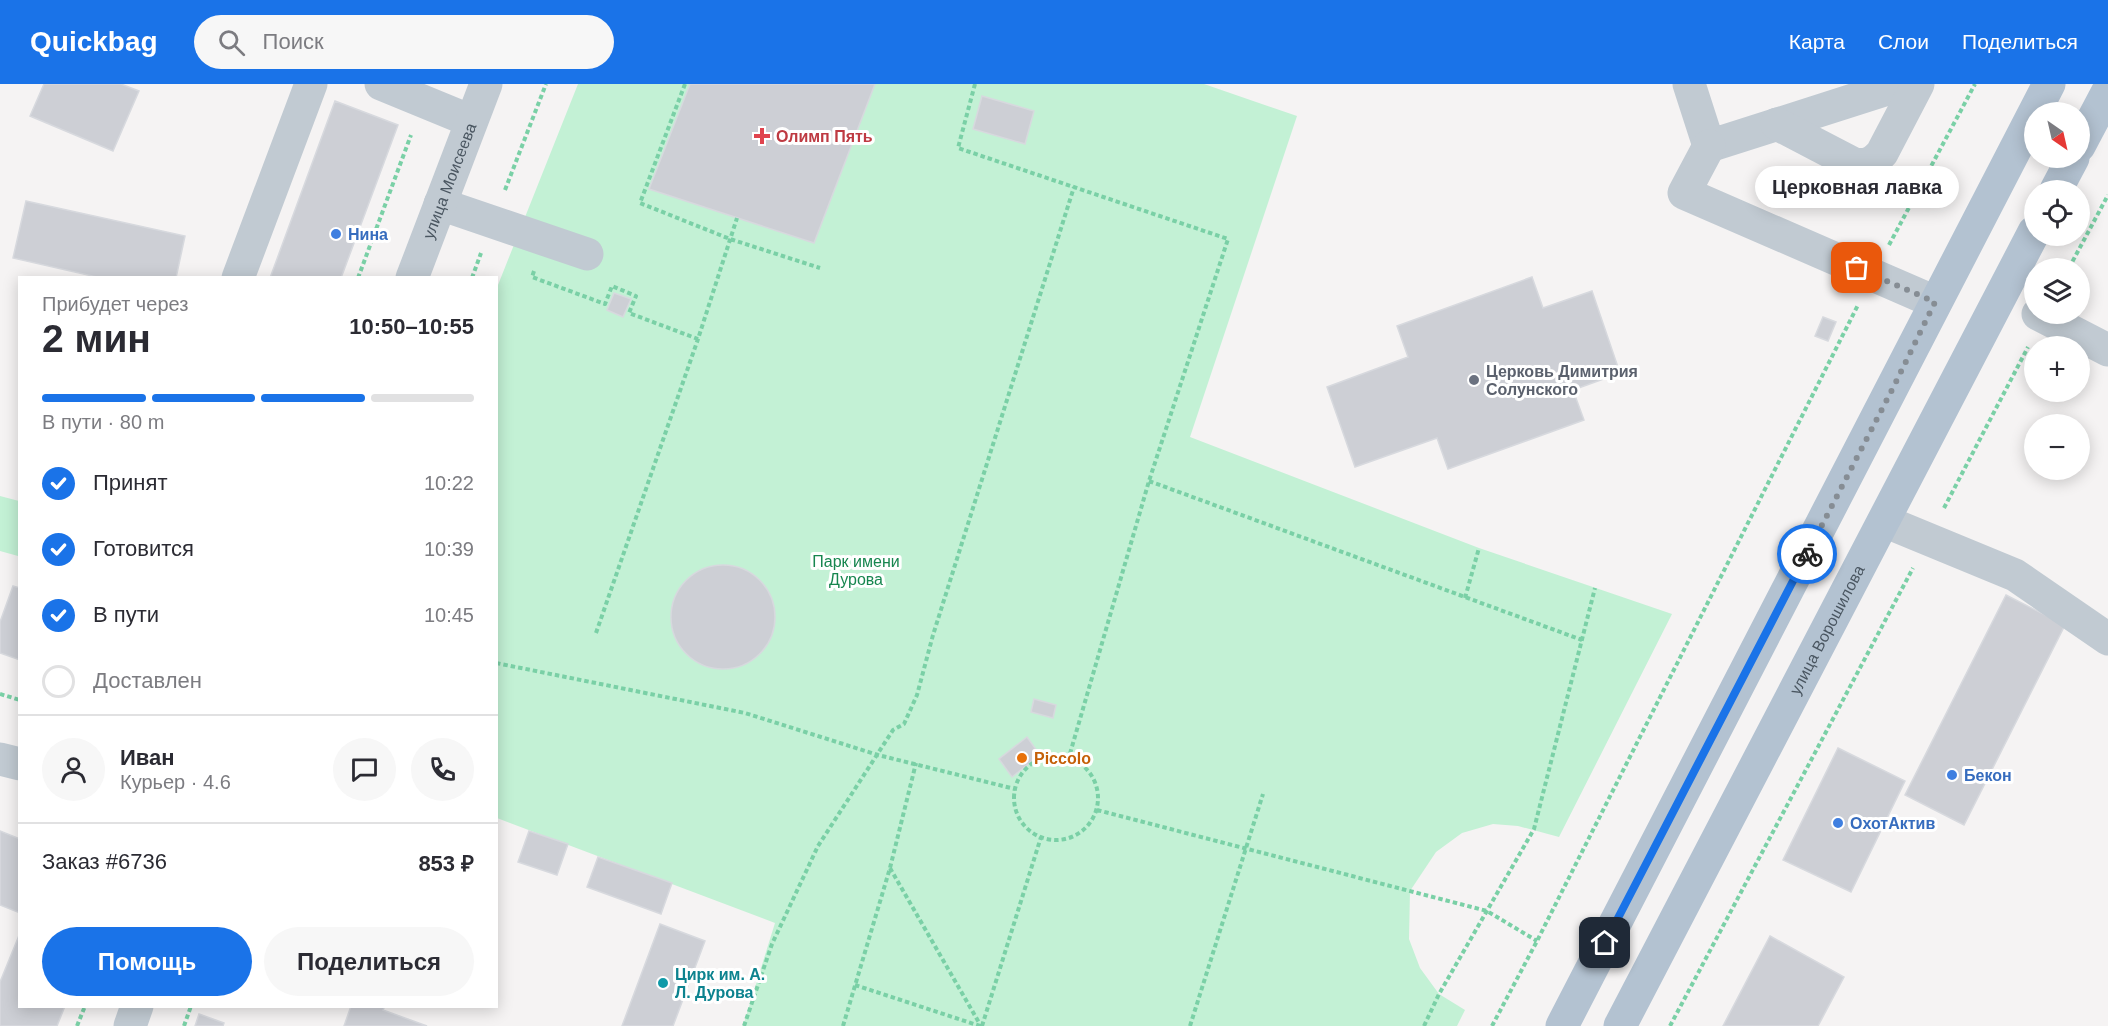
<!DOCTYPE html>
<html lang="ru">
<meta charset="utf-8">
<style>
:root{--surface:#fff;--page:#f7f7f7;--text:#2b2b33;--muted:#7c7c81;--line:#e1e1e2;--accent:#1a73e8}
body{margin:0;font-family:Helvetica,sans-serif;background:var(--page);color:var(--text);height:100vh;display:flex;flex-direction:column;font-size:22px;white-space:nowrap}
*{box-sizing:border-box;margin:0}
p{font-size:20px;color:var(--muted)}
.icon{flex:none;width:33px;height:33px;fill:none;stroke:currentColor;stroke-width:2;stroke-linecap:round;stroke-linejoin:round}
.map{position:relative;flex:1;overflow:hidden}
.drawer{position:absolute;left:18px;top:192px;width:480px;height:732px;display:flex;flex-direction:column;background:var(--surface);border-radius:0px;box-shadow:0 3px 15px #0003}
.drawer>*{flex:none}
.needle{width:39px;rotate:146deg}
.tools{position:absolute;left:2024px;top:18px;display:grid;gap:12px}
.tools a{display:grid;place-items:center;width:66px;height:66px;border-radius:50%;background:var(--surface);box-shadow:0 3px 15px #0003;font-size:30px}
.pin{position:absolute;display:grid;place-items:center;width:51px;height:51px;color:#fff;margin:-26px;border-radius:12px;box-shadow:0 3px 9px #0006}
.courier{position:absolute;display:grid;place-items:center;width:60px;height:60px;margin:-30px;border:4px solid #1a73e8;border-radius:50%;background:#fff;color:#222;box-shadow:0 2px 8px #0007}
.bubble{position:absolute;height:42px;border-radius:21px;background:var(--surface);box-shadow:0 3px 15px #0003;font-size:20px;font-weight:700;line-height:42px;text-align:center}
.overview em{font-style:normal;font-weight:700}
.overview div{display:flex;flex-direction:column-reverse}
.overview{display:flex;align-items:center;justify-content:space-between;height:102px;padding:0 24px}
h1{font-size:39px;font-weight:700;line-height:45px}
.bar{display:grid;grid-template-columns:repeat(4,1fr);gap:9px 6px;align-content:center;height:72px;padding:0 24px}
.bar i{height:8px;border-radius:4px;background:var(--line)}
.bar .current{background:var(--accent)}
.bar p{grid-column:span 4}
.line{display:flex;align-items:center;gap:15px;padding:0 24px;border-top:2px solid var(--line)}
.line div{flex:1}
.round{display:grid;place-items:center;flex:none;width:63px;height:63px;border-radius:32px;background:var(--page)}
ol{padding:0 24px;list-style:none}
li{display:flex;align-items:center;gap:18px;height:66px}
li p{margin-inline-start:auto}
li .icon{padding:6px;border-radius:50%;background:var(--accent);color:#fff;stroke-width:4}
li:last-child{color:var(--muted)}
li i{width:33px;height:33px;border:3px solid var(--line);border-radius:50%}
.button{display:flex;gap:12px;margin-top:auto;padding:12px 24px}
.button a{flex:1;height:69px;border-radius:36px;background:var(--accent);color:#fff;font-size:24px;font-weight:700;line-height:69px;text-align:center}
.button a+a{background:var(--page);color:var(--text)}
header{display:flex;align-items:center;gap:36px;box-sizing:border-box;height:84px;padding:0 30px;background:var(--accent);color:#fff}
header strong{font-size:28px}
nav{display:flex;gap:33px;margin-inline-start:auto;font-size:21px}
.search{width:420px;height:54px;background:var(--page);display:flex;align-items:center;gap:15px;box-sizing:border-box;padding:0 21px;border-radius:33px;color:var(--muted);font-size:22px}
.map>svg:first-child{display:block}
</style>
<header>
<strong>Quickbag</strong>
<div class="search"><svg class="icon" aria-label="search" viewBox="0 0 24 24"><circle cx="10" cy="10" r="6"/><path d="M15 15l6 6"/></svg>Поиск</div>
<nav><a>Карта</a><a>Слои</a><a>Поделиться</a></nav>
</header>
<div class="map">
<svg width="2108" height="942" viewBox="0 0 2108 942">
<rect width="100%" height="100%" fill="#f5f3f3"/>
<path fill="#c3f1d5" d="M578 0H1204L1297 32 1190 353 1479 464 1672 530 1559 753 1518 742 1493 740 1462 749 1436 768 1410 807 1409 855 1420 884 1439 910 1465 926 1457 942H743L775 839 497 734 496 206Z
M0 412 19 417 18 472 0 467Z"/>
<path fill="#cdcfd5" stroke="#d7d9de" stroke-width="1.5" d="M44 0H121L139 7 113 67 30 32Z
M690 0H875L814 159 649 105Z
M982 12 1034 27 1025 60 973 45Z
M335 17 398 41 341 194H270Z
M26 117 185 152 176 194H101L13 174Z
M1532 193 1543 224 1592 207 1620 289 1573 306 1584 336 1448 385 1437 354 1355 383 1327 303 1408 273 1397 242Z
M614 209 631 215 623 233 607 226Z
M1823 233 1836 238 1828 257 1815 252Z
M671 533a52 52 0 1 1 104 0a52 52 0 1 1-104 0Z
M13 502 20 504V576L0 569V538Z
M2006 511 2065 541 1964 741 1905 711Z
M1034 615 1056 621 1053 634 1031 628Z
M1027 653 1040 671 1012 693 999 675Z
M1838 664 1905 697 1851 808 1783 776Z
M0 747 20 755V829L0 821Z
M529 747 568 760 557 791 518 778Z
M598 773 672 799 661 830 587 803Z
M660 840 705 857 673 942H622Z
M20 849V922H65L57 942H0V898Z
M1770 852 1844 893 1818 942H1723Z
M351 922H385L383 926 427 942H344Z
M199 930 224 939 223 942H195Z"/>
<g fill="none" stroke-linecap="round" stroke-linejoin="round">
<path stroke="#7ad0a6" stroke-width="4" stroke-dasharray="4.5 3" stroke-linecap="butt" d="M685 0 640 119 730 155 820 184
M975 0 958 64 1228 155 1149 397 1069 673
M505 106 546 0
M1889 161 1975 0
M2069 184 2108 111
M534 187 532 193 605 220 612 202 636 212 629 229 698 255 737 134
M358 194 411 51
M472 194 481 169
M1149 397 1582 556
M1944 424 2028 263
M1465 514 1479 464
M596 549 698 255
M496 579 745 629 878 671 1015 705
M0 610 20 616
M1014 714a42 42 0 1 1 84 0a42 42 0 1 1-84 0Z
M1097 726 1487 827 1537 857
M890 784 981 942
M855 901 980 942
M77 942 85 922
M184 942 191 922
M744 942 772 860 818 762 893 646 904 640 917 611 933 551 1074 103
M843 942 890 784 916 679
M982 942 1041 753
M1190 942 1263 710
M1424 942 1439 910 1534 745 1595 504
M1492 942 1537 857 1858 221
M1670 942 1913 484"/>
<g stroke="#c1cad2" stroke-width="33">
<path d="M381 0 471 37"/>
<path d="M1689 0 1709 62 1903 0"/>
<path d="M1777 40 1852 79C1866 83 1873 79 1882 69L1918 0"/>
<path d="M1709 62 1684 109 1935 218"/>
<path d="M440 120 587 170"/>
<path d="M238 194 311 0"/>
<path id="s1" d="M412 194 486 0"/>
<path d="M2038 230 2108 266"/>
<path d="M1884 437 2015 491 2108 555"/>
<path d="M0 675 20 680"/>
<path d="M130 942 137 922"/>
</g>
<g stroke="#b3c2d1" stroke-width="33">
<path d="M2079 62 2108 7"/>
<path d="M2056 106 2073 74"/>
<path d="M1562 942 2049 0"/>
<path id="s2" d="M1620 942 2034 148"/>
</g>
</g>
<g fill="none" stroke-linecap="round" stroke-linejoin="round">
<path stroke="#868d94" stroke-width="6" stroke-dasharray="0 10.8" d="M1807 470 1894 302 1935 218 1857 184"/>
<path stroke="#1a73e8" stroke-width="8" d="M1605 859 1807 470"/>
</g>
<path fill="#e0444e" stroke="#fff" stroke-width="2" d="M759 43h6v6h6v6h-6v6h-6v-6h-6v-6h6z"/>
<g fill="#3f7fe0" stroke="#fff" stroke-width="2">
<circle cx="336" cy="150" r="6"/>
<circle cx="1952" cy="691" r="6"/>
<circle cx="1838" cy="739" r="6"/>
</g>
<circle fill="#6b7280" stroke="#fff" stroke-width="2" cx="1474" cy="296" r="6"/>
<circle fill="#e8710a" stroke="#fff" stroke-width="2" cx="1022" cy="674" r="6"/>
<circle fill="#0f9aa8" stroke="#fff" stroke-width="2" cx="663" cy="899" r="6"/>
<g text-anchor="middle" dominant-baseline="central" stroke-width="6" stroke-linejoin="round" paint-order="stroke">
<g font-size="16" font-weight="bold" fill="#be3a42" stroke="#fff" text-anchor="start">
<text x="776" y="52">Олимп Пять</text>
</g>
<g font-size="16" fill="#4a5661" stroke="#fff">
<text stroke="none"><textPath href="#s1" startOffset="104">улица Моисеева</textPath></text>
<text stroke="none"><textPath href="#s2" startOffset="447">улица Ворошилова</textPath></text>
</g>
<g font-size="16" font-weight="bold" fill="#366cbe" stroke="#fff" text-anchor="start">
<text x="348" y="150">Нина</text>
<text x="1964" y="691">Бекон</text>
<text x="1850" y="739">ОхотАктив</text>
</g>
<g font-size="16" font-weight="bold" fill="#5b616d" stroke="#fff" text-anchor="start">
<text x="1486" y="287">Церковь Димитрия<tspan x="1486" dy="18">Солунского</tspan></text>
</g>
<g font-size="16" fill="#17864f" stroke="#fff">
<text x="856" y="477">Парк имени<tspan x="856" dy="18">Дурова</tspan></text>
</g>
<g font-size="16" font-weight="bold" fill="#c56008" stroke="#fff" text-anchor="start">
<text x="1034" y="674">Piccolo</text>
</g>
<g font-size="16" font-weight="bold" fill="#0d838f" stroke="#fff" text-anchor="start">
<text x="675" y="890">Цирк им. А.<tspan x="675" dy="18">Л. Дурова</tspan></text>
</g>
</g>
</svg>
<div class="tools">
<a><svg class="needle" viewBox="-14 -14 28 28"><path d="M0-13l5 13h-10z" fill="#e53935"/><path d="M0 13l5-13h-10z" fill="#7c7c81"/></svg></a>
<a><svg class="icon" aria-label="locate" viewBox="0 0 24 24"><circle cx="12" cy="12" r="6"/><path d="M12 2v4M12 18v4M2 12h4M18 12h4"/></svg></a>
<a><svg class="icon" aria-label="layers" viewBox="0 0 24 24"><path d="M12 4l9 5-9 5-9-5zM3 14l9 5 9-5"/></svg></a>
<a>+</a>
<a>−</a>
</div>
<div class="pin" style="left:1857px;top:184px;background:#ea580c"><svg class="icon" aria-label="bag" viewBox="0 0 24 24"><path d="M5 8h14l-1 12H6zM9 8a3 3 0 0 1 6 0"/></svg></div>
<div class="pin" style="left:1605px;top:859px;background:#1f2937"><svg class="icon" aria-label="home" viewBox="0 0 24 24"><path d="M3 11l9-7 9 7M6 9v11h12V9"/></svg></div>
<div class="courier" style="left:1807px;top:470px"><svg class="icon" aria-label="bike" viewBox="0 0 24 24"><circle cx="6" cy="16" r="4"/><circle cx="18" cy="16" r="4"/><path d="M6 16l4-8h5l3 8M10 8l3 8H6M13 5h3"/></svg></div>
<div class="bubble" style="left:1755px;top:82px;width:204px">Церковная лавка</div>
<section class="drawer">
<div class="overview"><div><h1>2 мин</h1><p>Прибудет через</p></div><em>10:50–10:55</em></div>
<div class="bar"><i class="current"></i><i class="current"></i><i class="current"></i><i></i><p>В пути · 80 m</p></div>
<ol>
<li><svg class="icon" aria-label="check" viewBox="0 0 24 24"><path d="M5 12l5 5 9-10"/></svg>Принят<p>10:22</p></li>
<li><svg class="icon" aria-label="check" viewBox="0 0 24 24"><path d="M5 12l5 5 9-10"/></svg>Готовится<p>10:39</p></li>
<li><svg class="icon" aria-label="check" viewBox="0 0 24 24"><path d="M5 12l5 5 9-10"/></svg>В пути<p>10:45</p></li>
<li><i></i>Доставлен</li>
</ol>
<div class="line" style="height:108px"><a class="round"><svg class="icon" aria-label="person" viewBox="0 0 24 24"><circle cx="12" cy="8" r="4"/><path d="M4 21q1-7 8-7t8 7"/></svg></a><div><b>Иван</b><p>Курьер · 4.6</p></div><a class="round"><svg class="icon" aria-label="chat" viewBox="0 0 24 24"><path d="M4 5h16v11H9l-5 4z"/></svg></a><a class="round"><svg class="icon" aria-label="phone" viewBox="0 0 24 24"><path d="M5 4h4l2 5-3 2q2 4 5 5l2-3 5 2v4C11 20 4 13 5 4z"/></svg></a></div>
<div class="line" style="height:78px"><div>Заказ #6736</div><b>853 ₽</b></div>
<div class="button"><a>Помощь</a><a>Поделиться</a></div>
</section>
</div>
